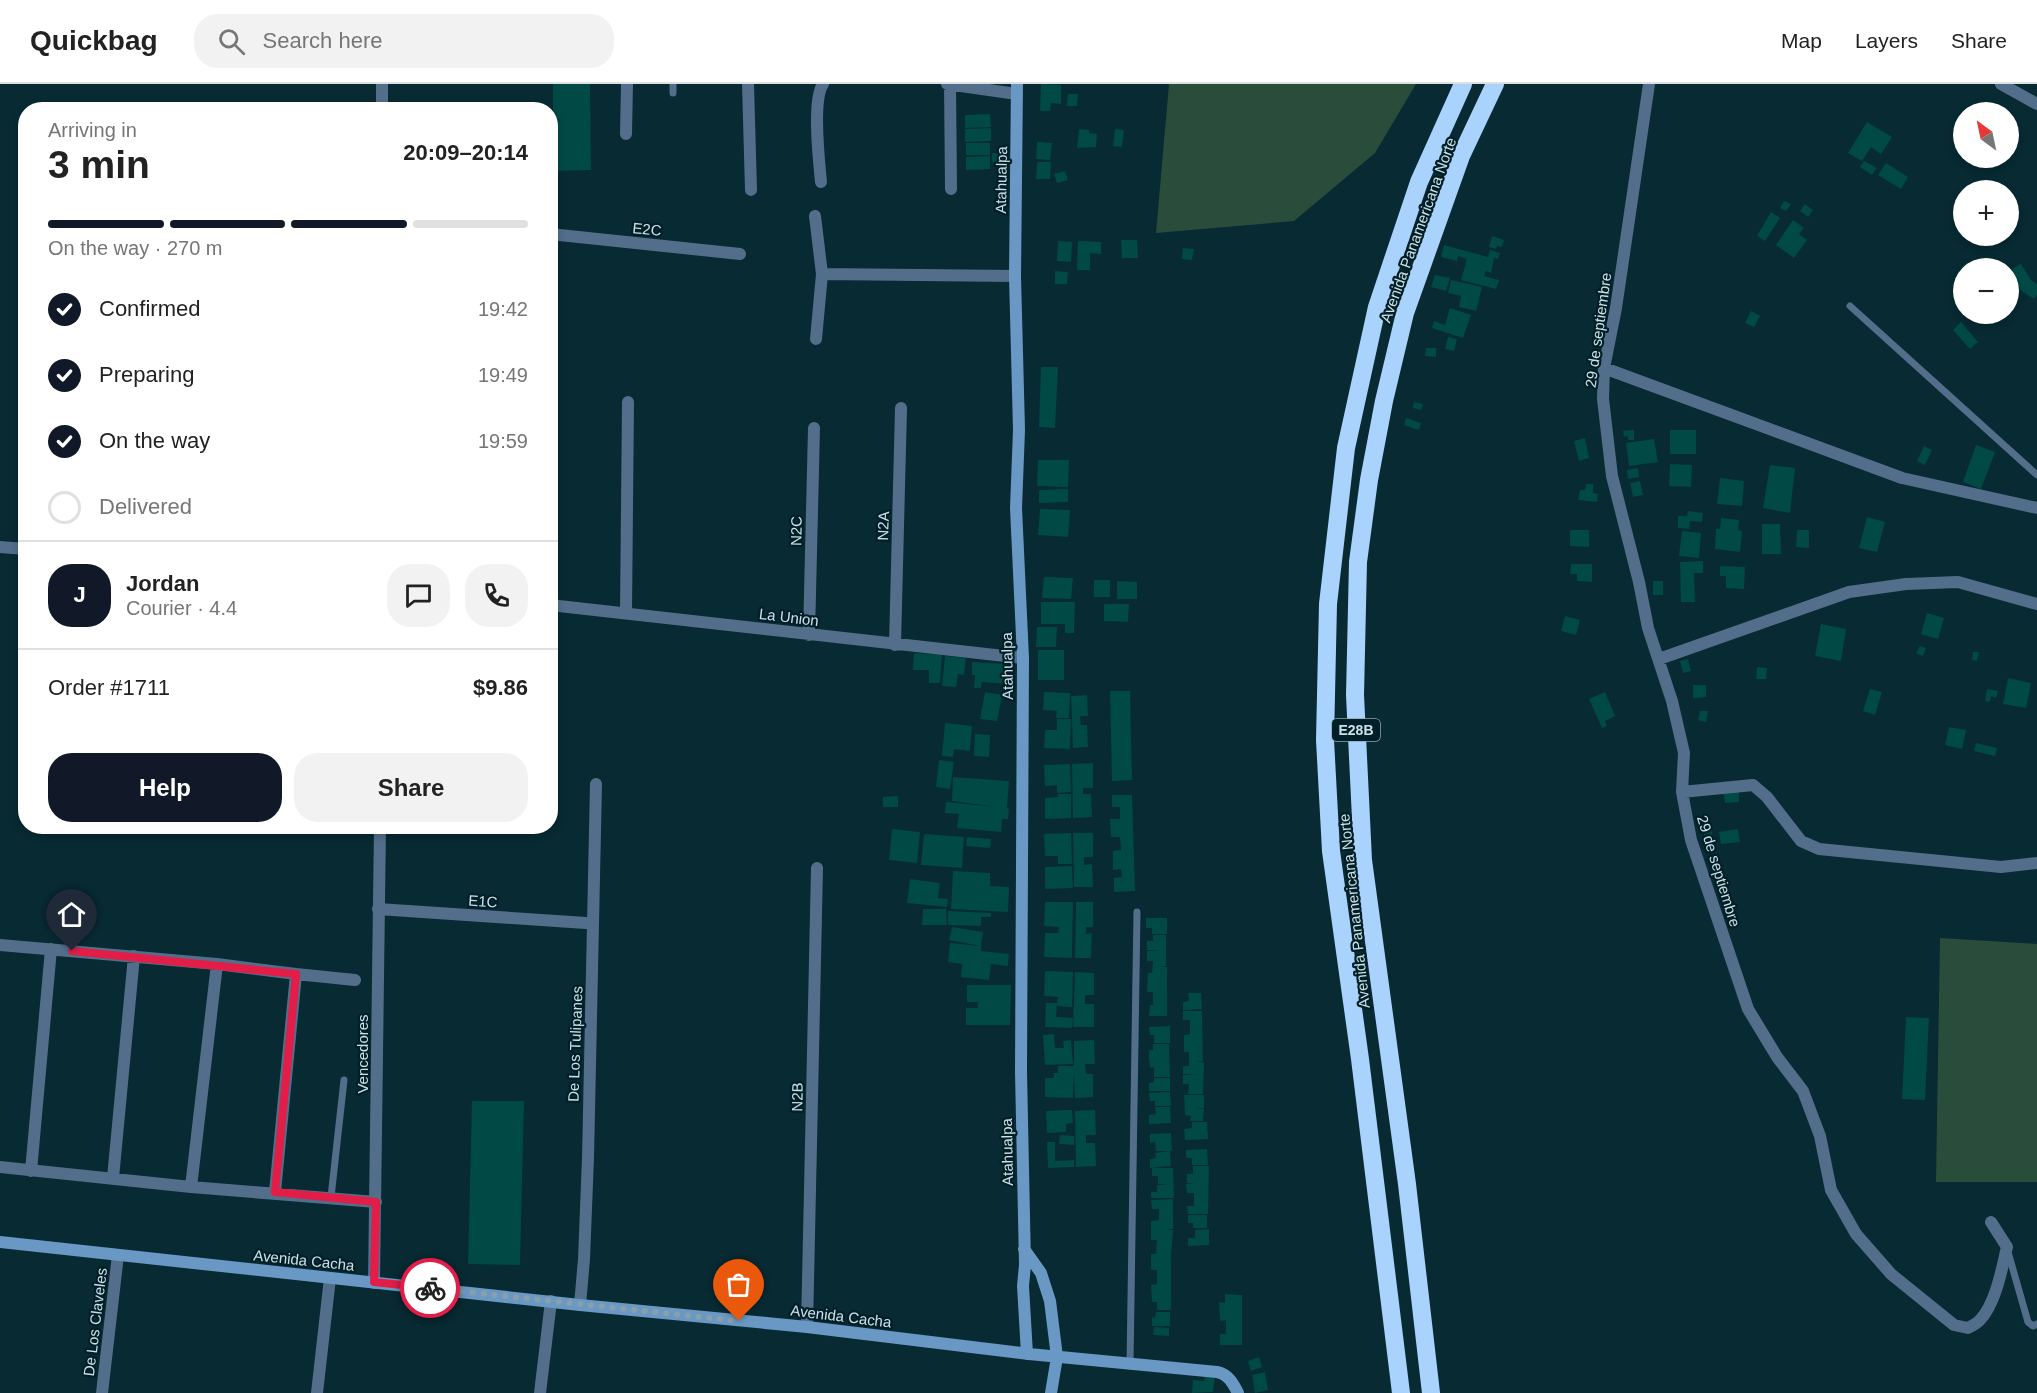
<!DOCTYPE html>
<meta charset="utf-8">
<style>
:root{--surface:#fff;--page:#f2f2f2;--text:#222;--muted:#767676;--line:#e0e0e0;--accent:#111827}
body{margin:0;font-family:Helvetica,sans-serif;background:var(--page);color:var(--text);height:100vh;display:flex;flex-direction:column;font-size:22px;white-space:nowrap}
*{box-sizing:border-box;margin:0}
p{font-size:20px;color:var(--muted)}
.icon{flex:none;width:33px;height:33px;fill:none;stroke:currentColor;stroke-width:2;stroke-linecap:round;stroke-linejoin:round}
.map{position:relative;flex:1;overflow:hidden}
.panel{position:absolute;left:18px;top:18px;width:540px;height:732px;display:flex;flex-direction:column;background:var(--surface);border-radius:24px;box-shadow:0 3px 9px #0003}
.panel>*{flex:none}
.needle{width:39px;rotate:327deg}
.tools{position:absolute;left:1953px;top:18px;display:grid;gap:12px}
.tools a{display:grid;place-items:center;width:66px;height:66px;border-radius:50%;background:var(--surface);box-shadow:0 3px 9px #0003;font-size:30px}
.pin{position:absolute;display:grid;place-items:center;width:51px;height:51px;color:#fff;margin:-62px -26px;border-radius:50% 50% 50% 0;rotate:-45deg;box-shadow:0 0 6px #0007}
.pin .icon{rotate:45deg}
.courier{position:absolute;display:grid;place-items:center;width:60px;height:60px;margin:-30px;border:4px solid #e11d48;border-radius:50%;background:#fff;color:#222;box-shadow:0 2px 8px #0007}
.headline em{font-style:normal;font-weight:700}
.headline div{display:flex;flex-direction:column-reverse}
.headline{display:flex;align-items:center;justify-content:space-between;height:102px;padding:0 30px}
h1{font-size:39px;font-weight:700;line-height:45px}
.bar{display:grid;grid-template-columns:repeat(4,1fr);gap:9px 6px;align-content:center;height:72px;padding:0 30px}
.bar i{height:8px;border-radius:4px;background:var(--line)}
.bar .active{background:var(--accent)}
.bar p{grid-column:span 4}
.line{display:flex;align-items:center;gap:15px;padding:0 30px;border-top:2px solid var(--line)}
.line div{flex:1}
.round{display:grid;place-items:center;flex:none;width:63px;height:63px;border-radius:24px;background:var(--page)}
ol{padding:0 30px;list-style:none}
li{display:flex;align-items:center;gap:18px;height:66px}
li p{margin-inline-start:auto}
li .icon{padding:6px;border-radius:50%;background:var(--accent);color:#fff;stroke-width:4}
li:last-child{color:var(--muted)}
li i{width:33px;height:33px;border:3px solid var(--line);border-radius:50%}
.primary-button{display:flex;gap:12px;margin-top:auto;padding:12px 30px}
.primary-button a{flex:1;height:69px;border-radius:24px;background:var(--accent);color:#fff;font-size:24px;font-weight:700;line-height:69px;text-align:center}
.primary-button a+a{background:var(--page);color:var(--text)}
header{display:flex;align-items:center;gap:36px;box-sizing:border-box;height:84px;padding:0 30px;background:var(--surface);border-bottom:2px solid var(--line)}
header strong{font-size:28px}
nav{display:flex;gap:33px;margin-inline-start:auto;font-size:21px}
.search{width:420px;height:54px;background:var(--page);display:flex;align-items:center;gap:15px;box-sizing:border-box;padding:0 21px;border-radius:24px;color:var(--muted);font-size:22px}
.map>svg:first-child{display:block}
</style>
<header>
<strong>Quickbag</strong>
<div class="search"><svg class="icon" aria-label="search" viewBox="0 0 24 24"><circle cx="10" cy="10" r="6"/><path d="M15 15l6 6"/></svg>Search here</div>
<nav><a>Map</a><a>Layers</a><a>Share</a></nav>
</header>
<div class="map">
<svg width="2037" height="1309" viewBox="0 0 2037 1309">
<rect width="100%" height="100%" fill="#072a33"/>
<path fill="#2a4d3b" d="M1169 0H1416L1375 69 1294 137 1156 149Z
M1940 854 2037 860V1098H1936Z"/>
<path fill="#004945" d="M553 0H590L591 86 553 87Z
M1041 0 1061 1V20L1051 19 1050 27H1040Z
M1068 10H1078L1077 22H1067Z
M1995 22 2007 28H1992Z
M990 30 991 43 965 44V31Z
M1867 38 1892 53 1881 70 1871 63 1862 77 1848 69Z
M991 44V57L965 58V45Z
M1079 45 1089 46V49L1097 50 1096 63 1077 64Z
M1115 45 1124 46 1122 63 1113 62Z
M1037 58 1052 59 1050 76 1036 75Z
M966 59H990V71H966Z
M992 69 1004 70V79L992 78Z
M990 72V85L966 86V73Z
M1864 77 1877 84 1872 91 1860 83Z
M1037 78H1051L1050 95H1036Z
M1886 79 1908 93 1901 105 1878 91Z
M1065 87 1068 96 1057 99 1054 90Z
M1784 117 1791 120 1786 127 1780 124Z
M1805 120 1813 126 1808 133 1800 127Z
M1771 128 1780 134 1765 157 1757 152Z
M1793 136 1804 144 1799 150 1807 156 1794 174 1776 161Z
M1492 152 1504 156 1502 163 1497 162 1496 165 1489 163Z
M1121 156H1137L1138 174H1122Z
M1058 157 1072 158 1071 178 1057 177Z
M1078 157 1101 158V170L1090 169V186H1077Z
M1444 161 1488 173 1490 166 1500 169 1498 175 1494 174 1491 189 1486 187 1484 192 1499 196 1496 205 1461 196 1467 175 1458 172 1457 177 1441 173Z
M1183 164 1194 165 1192 176 1182 175Z
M2021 180 2031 196 2037 200V211L2034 215 2011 200 2015 195 2010 186Z
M1055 187 1068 188 1067 200H1055Z
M1435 191 1450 194 1446 207 1431 203Z
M1451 196 1482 203 1476 227 1459 223 1461 212 1448 209Z
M1450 224 1471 231 1463 254 1432 244 1434 237 1445 241Z
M1751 227 1760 232 1754 243 1745 239Z
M1961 238 1978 258 1970 265 1953 246Z
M1448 253 1457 255 1454 267 1445 265Z
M1426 264H1436V273L1425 272Z
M1041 283H1058L1055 344 1039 343Z
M1414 318 1423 320 1421 326 1413 324Z
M1406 334 1421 339 1419 346 1404 341Z
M1634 346V356H1628V352L1624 353 1623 347Z
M1670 346H1696V370H1670Z
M1585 354 1589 374 1579 377 1574 357Z
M1654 355 1658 378 1629 382 1626 359Z
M1976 361 1995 368 1981 405 1963 398Z
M1924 362 1932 366 1925 381 1917 377Z
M1038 376H1069L1068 403 1037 402Z
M1670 380 1692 381 1691 403 1669 402Z
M1770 381 1795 384 1790 429 1763 424Z
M1638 384 1639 393 1628 395 1627 386Z
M1720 394 1744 397 1742 422 1717 420Z
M1640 397 1643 411 1633 413 1630 399Z
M1586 400H1593V409L1598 410 1597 418 1578 416 1580 406H1585Z
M1068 405V418L1039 419V406Z
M1040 425 1070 426 1068 453 1038 451Z
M1688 427 1703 429 1702 438 1690 437 1689 445 1678 444V432H1687Z
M1867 433 1885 438 1877 468 1859 464Z
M1721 434 1739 436 1738 446 1742 447 1740 468 1715 465 1716 445H1720Z
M1762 440H1780L1781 470H1762Z
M1570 446H1589V463L1570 462Z
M1797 446H1809V464L1796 463Z
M1682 447 1701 449 1699 474 1679 472Z
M1703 477V489H1694L1695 518H1681L1680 478Z
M1571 480H1592V498L1577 497V490H1570Z
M1720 482 1745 483 1744 505 1726 504V492H1720Z
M1044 493 1073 494 1071 515 1042 514Z
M1094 496H1110V513H1094Z
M1117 497 1137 498V515H1117Z
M1653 497H1663V511H1653Z
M1041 518H1075L1074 549H1065V540H1041Z
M1104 520H1129L1128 538 1104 537Z
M1927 529 1944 534 1938 555 1921 550Z
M1565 532 1580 536 1576 551 1561 547Z
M1821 540 1846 545 1841 577 1815 572Z
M1037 543H1057L1056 563H1036Z
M1920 562 1926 564 1923 572 1916 569Z
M1038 566H1064V596H1038Z
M1973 568H1979L1977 577 1972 576Z
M914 569 942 571 940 599H929V586H913Z
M945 572 966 574 964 591 958 590 956 603 942 602Z
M1688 575 1691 587 1683 589 1680 577Z
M972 578 1008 580 1007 600 982 598 981 604H974L975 591H972Z
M1757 583 1767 584 1766 595H1756Z
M2008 594 2031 599 2026 624 2003 620Z
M1693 601H1706V613L1693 614Z
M1870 605 1882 608 1875 631 1863 627Z
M1987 605 1998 607 1996 614 1991 612 1990 618 1985 617Z
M1110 607H1130L1132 696 1112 697Z
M985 608 1002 611 997 637 980 635Z
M1044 608 1070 609 1069 634H1056L1057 627 1043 626Z
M1605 608 1615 632 1605 637 1607 642 1602 644 1589 615Z
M1087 611 1088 632H1080L1081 641H1087L1088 663 1073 664 1071 612Z
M1700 627H1708L1706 638 1698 636Z
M1057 635H1071L1070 665 1044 664 1045 646H1057Z
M945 639 972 642 970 667 954 665 953 673 942 672Z
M1949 643 1966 646 1962 665 1945 661Z
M975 650 990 651 989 673 974 672Z
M1976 659 1997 664 1995 672 1974 667Z
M939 676 954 678 950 705 936 703Z
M1093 679V704H1083V710H1091L1092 733 1073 734 1072 680Z
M1070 680 1071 708 1057 709V701L1045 702 1044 681Z
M953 693 1009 697 1007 724 1009 725 1008 735H1002L1001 748 957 744 959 730 945 729 946 718 996 723 952 717Z
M1739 705V718L1725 719 1723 706Z
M1058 710H1071V734L1045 735V714L1058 713Z
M1112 711H1132L1135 807 1114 808V794L1122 793 1121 785 1113 786V767L1121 766 1120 753H1111L1110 735H1120V723H1112Z
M898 712V723H883V713Z
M1704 743H1712V757H1704Z
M892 745 920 748 917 779 889 776Z
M1738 745 1740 758 1721 760 1719 748Z
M1071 749 1072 780H1058V772H1045L1044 750Z
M1073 749H1093V773H1084V781L1092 780 1093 803H1074Z
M924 750 964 753 962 784 921 781Z
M967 753 991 755 990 764 966 762Z
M1072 782 1073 804 1045 805V783Z
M953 787 990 789V802L1009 803 1008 828 951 825Z
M910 795 940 799 938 814 948 815 947 823 907 819Z
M1045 818H1073L1072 874 1044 873 1045 849H1058L1059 843 1044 842Z
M1076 818H1093V843H1086V850L1092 849 1091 874H1075Z
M923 825H946L947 841H922Z
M948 827 991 829V833H981V842L948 841Z
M1146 834H1167V850H1152V844H1146Z
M952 843 983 848 981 862 949 856Z
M1153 851H1166V882H1157L1167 883V932H1149L1150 921H1153V908H1147L1148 889H1152L1153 877H1147V867H1161L1147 866V857H1153Z
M950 859 981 862V867L1009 870 1008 882 991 880 989 896 961 893 962 880 948 878Z
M1045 887 1073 888 1072 923 1057 922 1058 913 1044 912Z
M1075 888 1094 889V911H1085V920H1094V943H1073Z
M967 901H1011L1010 941H966V924H978V918H967Z
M1188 909H1201L1202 925 1183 926V918L1189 917Z
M1046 919H1057L1056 933 1073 934 1072 944 1045 943Z
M1183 927H1202L1203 977H1196L1204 978 1203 1010H1188L1189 1000H1183V991L1197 990H1183V982H1189V968H1184V951L1190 950V936H1183Z
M1906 933 1929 934 1925 1016 1902 1015Z
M1170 942V959H1154V951H1150L1149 943Z
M1054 950 1055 964H1064L1063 957 1071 956 1073 980 1045 981 1043 951Z
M1094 956 1095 980H1085L1086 990H1093V1013L1075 1014 1074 989 1073 1014 1045 1013V994H1054V989H1058V982H1074V957Z
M1153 960H1169L1170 993H1154V983L1150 984 1149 975V966H1153Z
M1154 994H1170V1007H1149V999L1154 998Z
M1170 1008 1171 1022H1155V1017H1150L1149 1009Z
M1184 1011H1204V1024H1196L1204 1025 1203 1037H1190L1191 1032 1185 1031Z
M472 1017H524L520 1181 468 1180Z
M1155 1023H1170L1171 1039 1149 1040V1031L1156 1030Z
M1066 1026H1072L1073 1039 1066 1040V1048L1047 1049 1046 1027Z
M1095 1026 1096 1051H1086V1059H1095L1096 1082 1076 1083 1075 1027Z
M1192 1038H1207L1208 1055 1185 1056 1184 1045 1192 1044Z
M1171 1049 1172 1067H1156L1155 1058 1150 1059V1050Z
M1060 1051 1074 1052V1061L1059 1060Z
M1047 1058H1055V1077L1074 1076V1083L1048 1084Z
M1207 1065 1208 1081H1192V1074H1186V1066Z
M1170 1067 1171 1082 1150 1084V1075L1156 1074 1155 1069Z
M1193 1082H1209L1208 1130H1188L1187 1122H1194V1109H1187L1186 1100 1195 1099H1187V1090H1193Z
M1152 1084H1173L1174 1114H1151V1108H1157V1101L1168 1100H1158V1092H1152Z
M1173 1115V1145H1165L1173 1146 1171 1170V1226H1157V1218H1152L1151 1201 1157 1200V1186H1151V1170H1156L1157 1156H1151V1137L1159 1136V1125H1152L1151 1116Z
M1188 1131H1207V1144H1193V1139H1188Z
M1209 1145V1161L1188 1162V1154H1195V1146Z
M1225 1210 1242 1211V1261H1220V1250H1226V1236L1220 1237 1219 1218 1225 1219Z
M1156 1228H1170V1242H1152V1233L1155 1234Z
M1154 1243 1169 1244V1252L1153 1251Z
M1259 1273 1262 1283 1251 1287 1248 1277Z
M1265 1288 1268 1306 1255 1309 1252 1291Z
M1205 1291 1215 1293 1213 1308 1192 1309 1193 1296 1204 1297Z"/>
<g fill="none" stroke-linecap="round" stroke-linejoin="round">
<path stroke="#536e8b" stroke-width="7" d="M673 9V0
M1850 222 2037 391
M331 1113 344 996
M2008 1168 2028 1238 2033 1242 2037 1240
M1130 1280 1137 828"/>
<path stroke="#536e8b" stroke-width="12" d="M382 0V26
M748 0 751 106
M947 0 1017 10
M950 0 951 105
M1649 0 1616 224 1604 284 1603 315 1612 392 1639 498 1648 544 1672 617 1684 669 1682 708 1691 756 1748 925 1777 973 1803 1007 1820 1052 1831 1106 1856 1150 1891 1190 1954 1241 1968 1244C1972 1242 1977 1239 1980 1236 1996 1219 2002 1184 2007 1163L1991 1138
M2001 0 2037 20
M626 50 627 0
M821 98C819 77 812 16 823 0
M815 132 822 190 816 255
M550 150 740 170
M822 190 1015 192
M1604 284 1902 394 2037 424
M0 463 26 465
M550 521 1023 574
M626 529 628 318
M809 551 814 344
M895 561 901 324
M1659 575 1849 508 1906 500 1958 498 2037 520
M1682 708 1753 701 1767 713 1801 757 1819 765 2001 783 2037 779
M378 825 586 839
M0 861 217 880 296 890 275 1108
M296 890 355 896
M0 1083 191 1103 376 1118
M31 1087 51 865
M113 1094 134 872
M191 1103 217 880
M374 1199 380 742
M580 1221 584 1175 588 1074 596 700
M807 1243 817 784
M102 1309 118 1171
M317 1309 330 1194
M540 1309 551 1217"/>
<path stroke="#6a98c5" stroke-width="12" d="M1017 0 1015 192 1019 346 1016 424 1023 574 1021 988 1025 1181 1023 1202 1027 1270
M0 1158 580 1221 807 1243 1029 1270 1217 1288C1228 1290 1233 1299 1238 1309
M1024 1165 1041 1189 1050 1217 1057 1273 1051 1309"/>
<path stroke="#a9d3fd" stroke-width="18" d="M1401 1309 1360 975 1331 767 1325 656 1328 520 1346 364 1377 223 1419 98 1463 0
M1431 1309 1407 1100 1363 776 1355 611 1358 478 1369 396 1384 317 1405 229 1461 72 1495 0"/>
</g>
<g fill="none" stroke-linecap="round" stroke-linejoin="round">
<path stroke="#88a0a7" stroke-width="6" stroke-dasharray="0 10.8" d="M430 1204 739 1237"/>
<path stroke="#e11d48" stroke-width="8" d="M72 867 296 890 275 1108 376 1118 374 1198 430 1204"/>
</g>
<g text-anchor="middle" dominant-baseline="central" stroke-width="4.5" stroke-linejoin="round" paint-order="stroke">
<rect fill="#002029" stroke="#90a6ad" stroke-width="1.5" x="1332" y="635" width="48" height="22" rx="4.5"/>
<g font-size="14" font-weight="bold" fill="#cee0e6">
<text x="1356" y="646">E28B</text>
</g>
<g font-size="15" fill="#cee0e6" stroke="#002029">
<text transform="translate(1001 96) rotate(-89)">Atahualpa</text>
<text transform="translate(647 145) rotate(6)">E2C</text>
<text transform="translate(1418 146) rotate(-70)">Avenida Panamericana Norte</text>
<text transform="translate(1598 246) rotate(-82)">29 de septiembre</text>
<text transform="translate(883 442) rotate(-88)">N2A</text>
<text transform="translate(796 447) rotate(-89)">N2C</text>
<text transform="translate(789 533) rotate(7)">La Union</text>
<text transform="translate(1007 582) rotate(-91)">Atahualpa</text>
<text transform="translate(1719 787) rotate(73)">29 de septiembre</text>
<text transform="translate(483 817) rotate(4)">E1C</text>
<text transform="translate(1354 827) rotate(-96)">Avenida Panamericana Norte</text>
<text transform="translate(575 960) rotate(-88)">De Los Tulipanes</text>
<text transform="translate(362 970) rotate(-90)">Vencedores</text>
<text transform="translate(797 1013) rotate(-89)">N2B</text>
<text transform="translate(1007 1068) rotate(-91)">Atahualpa</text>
<text transform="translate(304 1176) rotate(6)">Avenida Cacha</text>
<text transform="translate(841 1232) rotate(7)">Avenida Cacha</text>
<text transform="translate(95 1238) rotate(-83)">De Los Claveles</text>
</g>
</g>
</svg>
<div class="tools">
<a><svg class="needle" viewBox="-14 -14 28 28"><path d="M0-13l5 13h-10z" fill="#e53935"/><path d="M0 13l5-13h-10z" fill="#767676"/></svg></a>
<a>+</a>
<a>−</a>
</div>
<div class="pin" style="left:739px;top:1237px;background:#ea580c"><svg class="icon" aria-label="bag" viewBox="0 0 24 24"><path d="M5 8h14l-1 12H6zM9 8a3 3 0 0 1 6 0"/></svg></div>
<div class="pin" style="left:72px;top:867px;background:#1f2937"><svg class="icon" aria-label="home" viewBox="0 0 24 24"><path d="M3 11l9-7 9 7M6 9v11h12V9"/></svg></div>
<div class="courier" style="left:430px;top:1204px"><svg class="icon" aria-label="bike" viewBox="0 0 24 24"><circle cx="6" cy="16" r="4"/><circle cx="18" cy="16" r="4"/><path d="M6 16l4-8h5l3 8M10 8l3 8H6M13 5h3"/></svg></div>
<section class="panel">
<div class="headline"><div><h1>3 min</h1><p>Arriving in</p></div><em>20:09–20:14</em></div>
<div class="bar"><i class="active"></i><i class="active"></i><i class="active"></i><i></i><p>On the way · 270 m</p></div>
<ol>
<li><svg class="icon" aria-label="check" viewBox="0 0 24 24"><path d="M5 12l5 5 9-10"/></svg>Confirmed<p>19:42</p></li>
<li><svg class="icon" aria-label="check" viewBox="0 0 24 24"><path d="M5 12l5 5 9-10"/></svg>Preparing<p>19:49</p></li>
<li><svg class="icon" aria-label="check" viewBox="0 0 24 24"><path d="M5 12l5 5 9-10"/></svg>On the way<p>19:59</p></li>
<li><i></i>Delivered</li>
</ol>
<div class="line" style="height:108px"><b class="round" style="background:var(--accent);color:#fff">J</b><div><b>Jordan</b><p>Courier · 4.4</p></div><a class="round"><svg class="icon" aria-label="chat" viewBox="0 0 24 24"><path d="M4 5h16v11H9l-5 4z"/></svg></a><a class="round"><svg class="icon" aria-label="phone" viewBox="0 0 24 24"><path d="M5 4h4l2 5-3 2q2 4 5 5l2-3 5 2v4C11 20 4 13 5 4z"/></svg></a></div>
<div class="line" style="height:78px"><div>Order #1711</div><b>$9.86</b></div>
<div class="primary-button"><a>Help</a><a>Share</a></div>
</section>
</div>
